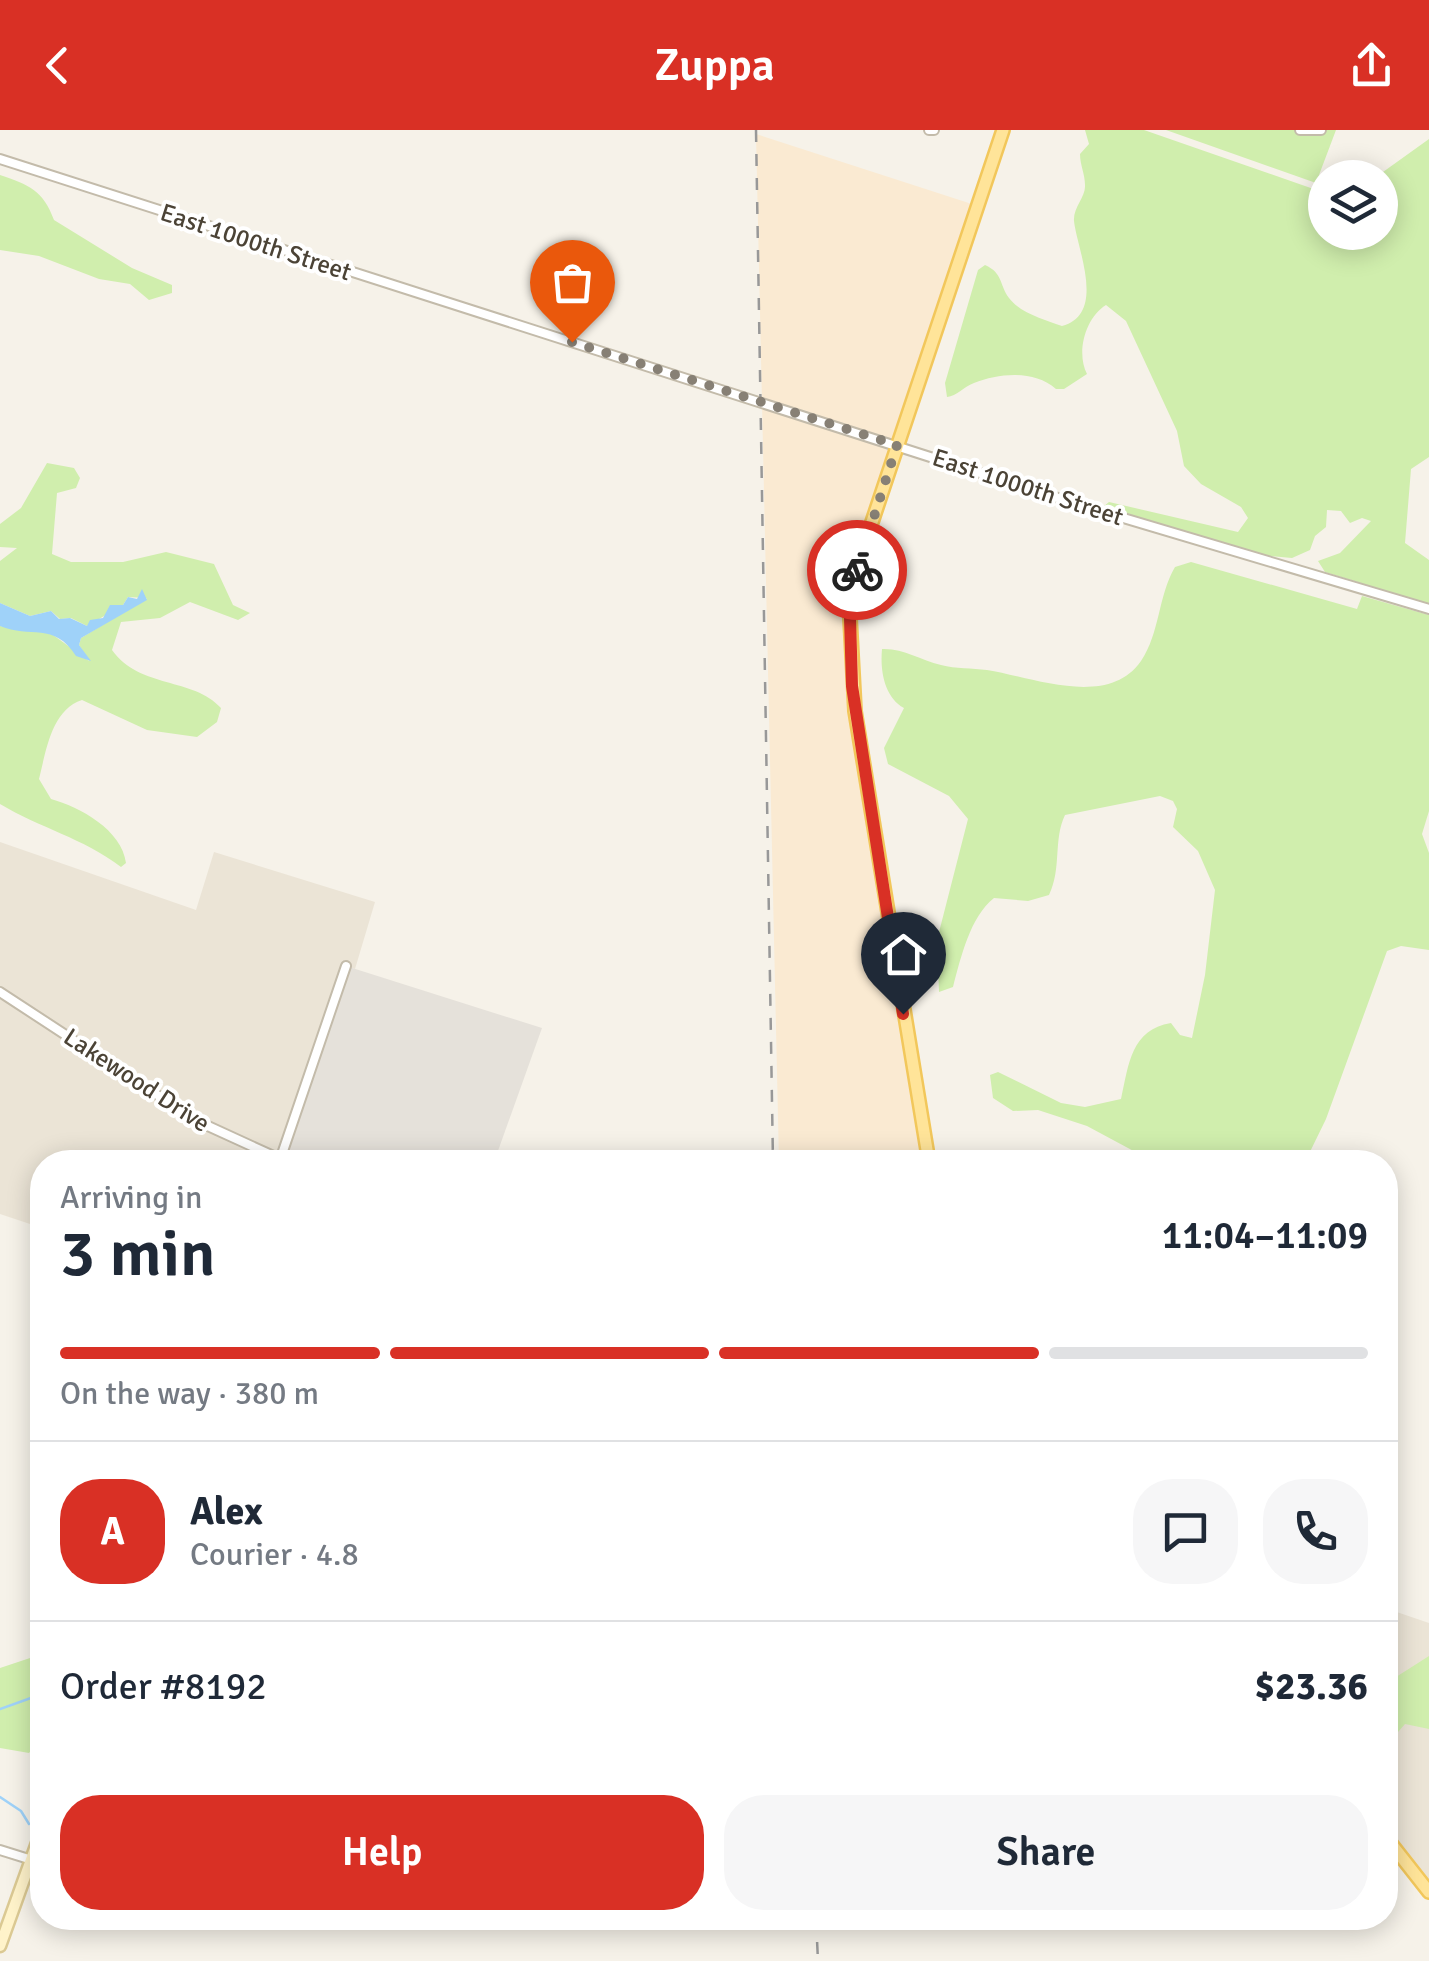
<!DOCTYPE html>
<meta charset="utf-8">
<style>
:root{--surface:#fff;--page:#f6f6f7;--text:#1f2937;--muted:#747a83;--line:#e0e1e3;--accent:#d93025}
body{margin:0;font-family:Signika,sans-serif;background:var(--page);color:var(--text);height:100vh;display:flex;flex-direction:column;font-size:38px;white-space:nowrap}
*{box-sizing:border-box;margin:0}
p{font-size:32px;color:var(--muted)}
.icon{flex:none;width:55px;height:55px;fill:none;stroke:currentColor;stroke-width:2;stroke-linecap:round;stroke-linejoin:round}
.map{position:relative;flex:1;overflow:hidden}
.panel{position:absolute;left:30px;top:1020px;width:1368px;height:780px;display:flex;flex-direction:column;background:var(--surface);border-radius:40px;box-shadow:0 5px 25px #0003}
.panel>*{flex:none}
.buttons{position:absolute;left:1308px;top:30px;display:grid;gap:20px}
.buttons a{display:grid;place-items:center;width:90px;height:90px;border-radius:50%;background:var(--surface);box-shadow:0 5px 25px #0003;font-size:50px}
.pin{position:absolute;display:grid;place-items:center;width:85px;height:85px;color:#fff;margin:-102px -42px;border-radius:50% 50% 50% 0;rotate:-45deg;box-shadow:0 0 10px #0007}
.pin .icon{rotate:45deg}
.courier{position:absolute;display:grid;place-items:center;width:100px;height:100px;margin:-50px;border:8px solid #d93025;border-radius:50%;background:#fff;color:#222;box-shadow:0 2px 12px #0007}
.overview em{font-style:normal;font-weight:600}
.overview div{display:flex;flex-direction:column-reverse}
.overview{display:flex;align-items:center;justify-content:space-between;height:170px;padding:0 30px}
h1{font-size:65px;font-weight:600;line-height:75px}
.bar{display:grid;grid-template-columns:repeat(4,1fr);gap:15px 10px;align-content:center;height:120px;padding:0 30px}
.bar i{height:12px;border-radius:8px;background:var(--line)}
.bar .active{background:var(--accent)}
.bar p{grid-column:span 4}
.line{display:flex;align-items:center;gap:25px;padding:0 30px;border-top:2px solid var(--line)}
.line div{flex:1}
.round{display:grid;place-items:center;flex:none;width:105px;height:105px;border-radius:40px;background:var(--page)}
.cta{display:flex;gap:20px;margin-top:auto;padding:20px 30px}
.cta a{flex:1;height:115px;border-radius:40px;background:var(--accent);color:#fff;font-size:40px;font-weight:600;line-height:115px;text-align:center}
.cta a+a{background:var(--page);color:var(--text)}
header{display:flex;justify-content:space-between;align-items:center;height:130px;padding:0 30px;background:var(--accent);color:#fff;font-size:45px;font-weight:600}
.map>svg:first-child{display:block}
</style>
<header><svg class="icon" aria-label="back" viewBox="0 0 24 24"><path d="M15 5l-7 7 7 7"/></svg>Zuppa<svg class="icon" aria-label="share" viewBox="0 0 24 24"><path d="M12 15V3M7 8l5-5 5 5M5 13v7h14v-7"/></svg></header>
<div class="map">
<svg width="1429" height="1831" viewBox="0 0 1429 1831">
<rect width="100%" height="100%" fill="#f6f2e9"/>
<path fill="#ebe4d6" d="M0 712 196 780 214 722 375 772 355 839 347 836 279 1032H42V1098L0 1084Z
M1385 1478 1429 1493V1761L1385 1706Z"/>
<path fill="#faead2" d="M756 4 978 76 865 413 850 531 929 1032H779Z"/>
<path fill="#e5e1da" d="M346 836 542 898 494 1032H279Z"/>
<path fill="#d0eead" d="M1085 0H1144L1325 63V102H1380V48L1376 47 1429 9V327L1411 339 1405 413 1429 430V474L1325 442 1318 431 1340 423 1371 391 1362 388 1350 393 1341 381 1327 380 1326 397 1315 406 1310 420 1292 428 1257 425 1106 381 1103 377 1109 372 1238 402 1248 388 1241 377 1201 354 1184 336 1177 301 1126 191 1106 175C1085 188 1076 223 1087 244L1064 259H1056C1034 240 1000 243 974 253 963 257 957 266 947 267L945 253 978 140 985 135C1003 143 999 154 1009 168 1020 183 1046 190 1062 196 1107 184 1077 119 1074 91 1073 77 1086 67 1085 55 1085 44 1080 35 1080 24L1089 14Z
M1166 0H1336L1316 53Z
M0 45C29 55 43 60 54 90L132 138 172 155V163L149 170 130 154 99 149 39 126 0 120Z
M47 333 74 338 80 348 76 358 57 363 52 424 71 432H123L166 422 214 434 233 475 250 483 238 490 190 472 160 488 121 492 112 520C140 559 193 547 221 578L217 592 197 607 147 600 82 570C51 580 46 622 39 649L51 669C80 677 122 700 126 733L121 737C83 708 40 698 0 674V496L49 502 89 531 79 515 81 508 147 468 128 467 123 475 87 496 71 488 60 489 51 481 30 486 0 473V431L17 418 0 417V394L21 378Z
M1191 432 1357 479 1362 466 1429 485V681L1422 704 1429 723V820L1401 816 1387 821 1326 989 1305 1032H1154L1087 996 1038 980 1013 981 993 968 990 945 998 942 1061 973 1085 977 1121 969C1129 933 1131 900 1171 893L1180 905 1192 908 1205 845 1215 760 1198 721 1173 697 1177 679 1173 671 1160 666 1065 685C1053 710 1062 738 1049 765L1028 771 994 768C970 787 961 827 953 857L939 862 937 810 968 689 949 666 888 634 884 618 904 578C884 567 880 540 882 519 903 518 920 530 941 535 956 539 972 538 987 540 1032 547 1108 579 1141 531 1160 503 1158 466 1175 437Z
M42 1524V1608L29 1623 0 1618V1538Z
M1429 1526V1599L1405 1594 1385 1617V1554Z"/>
<path fill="#9fd2f9" d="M142 459 147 470 81 508 79 515 91 531 76 526C54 491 30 509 0 496V473L30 486 51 481 59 489 70 488 87 496 90 490 103 488 110 475H123L128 467 137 469Z"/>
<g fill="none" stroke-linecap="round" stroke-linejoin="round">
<path stroke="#9fd2f9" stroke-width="2.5" d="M0 1579 42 1564
M0 1667 21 1681 29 1694"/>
<defs>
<path id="street" d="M929 0H934
M1300 0H1321
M0 29 1083 376 1429 479
M0 862 197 991 280 1029
M280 1030 346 836
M0 1720 32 1730"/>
<path id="secondary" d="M0 1816 42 1699"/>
<path id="primary" d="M929 1032 855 581 850 488 865 413 1003 0
M1385 1706 1429 1762"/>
</defs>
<use href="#street" stroke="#c3bbaa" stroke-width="12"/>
<use href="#secondary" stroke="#dbc993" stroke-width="15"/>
<use href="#primary" stroke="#f2c75b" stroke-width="16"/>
<use href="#street" stroke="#fff" stroke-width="8"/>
<use href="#secondary" stroke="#fff3ca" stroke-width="10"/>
<use href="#primary" stroke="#ffe499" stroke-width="11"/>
<path stroke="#989898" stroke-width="2.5" stroke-dasharray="12 12" stroke-linecap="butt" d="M756 0 773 1032
M816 1788 818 1831"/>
</g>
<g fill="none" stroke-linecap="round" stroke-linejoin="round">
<path stroke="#878075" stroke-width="10" stroke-dasharray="0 18" d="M572 212 897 315 857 440"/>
<path stroke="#d93025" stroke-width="12" d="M857 440 850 488 852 556 903 884"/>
</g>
<g text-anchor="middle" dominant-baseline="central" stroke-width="8" stroke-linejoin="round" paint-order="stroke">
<g font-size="25" fill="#4b4336" stroke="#fff">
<text transform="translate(256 112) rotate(18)">East 1000th Street</text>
<text transform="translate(1028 357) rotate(18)">East 1000th Street</text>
<text transform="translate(137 950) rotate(33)">Lakewood Drive</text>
</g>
</g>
</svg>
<div class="buttons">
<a><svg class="icon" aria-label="layers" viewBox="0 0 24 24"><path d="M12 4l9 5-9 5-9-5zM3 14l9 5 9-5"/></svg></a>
</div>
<div class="pin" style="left:572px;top:212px;background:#ea580c"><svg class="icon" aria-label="bag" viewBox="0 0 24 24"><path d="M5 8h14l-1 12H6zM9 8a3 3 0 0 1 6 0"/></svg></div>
<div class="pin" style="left:903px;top:884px;background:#1f2937"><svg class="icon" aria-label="home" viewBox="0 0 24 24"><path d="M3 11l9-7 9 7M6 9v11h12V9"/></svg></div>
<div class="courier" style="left:857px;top:440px"><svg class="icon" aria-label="bike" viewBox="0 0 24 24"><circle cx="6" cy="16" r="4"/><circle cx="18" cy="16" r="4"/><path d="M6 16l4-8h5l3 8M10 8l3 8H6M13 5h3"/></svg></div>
<section class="panel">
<div class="overview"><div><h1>3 min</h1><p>Arriving in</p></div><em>11:04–11:09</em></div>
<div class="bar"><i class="active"></i><i class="active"></i><i class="active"></i><i></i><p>On the way · 380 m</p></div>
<div class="line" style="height:180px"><b class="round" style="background:var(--accent);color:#fff">A</b><div><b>Alex</b><p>Courier · 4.8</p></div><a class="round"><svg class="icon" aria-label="chat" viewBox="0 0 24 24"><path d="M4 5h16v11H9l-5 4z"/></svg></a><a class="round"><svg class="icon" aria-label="phone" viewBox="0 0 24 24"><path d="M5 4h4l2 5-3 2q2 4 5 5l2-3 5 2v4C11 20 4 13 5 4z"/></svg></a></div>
<div class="line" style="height:130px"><div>Order #8192</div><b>$23.36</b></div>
<div class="cta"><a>Help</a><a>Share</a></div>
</section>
</div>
